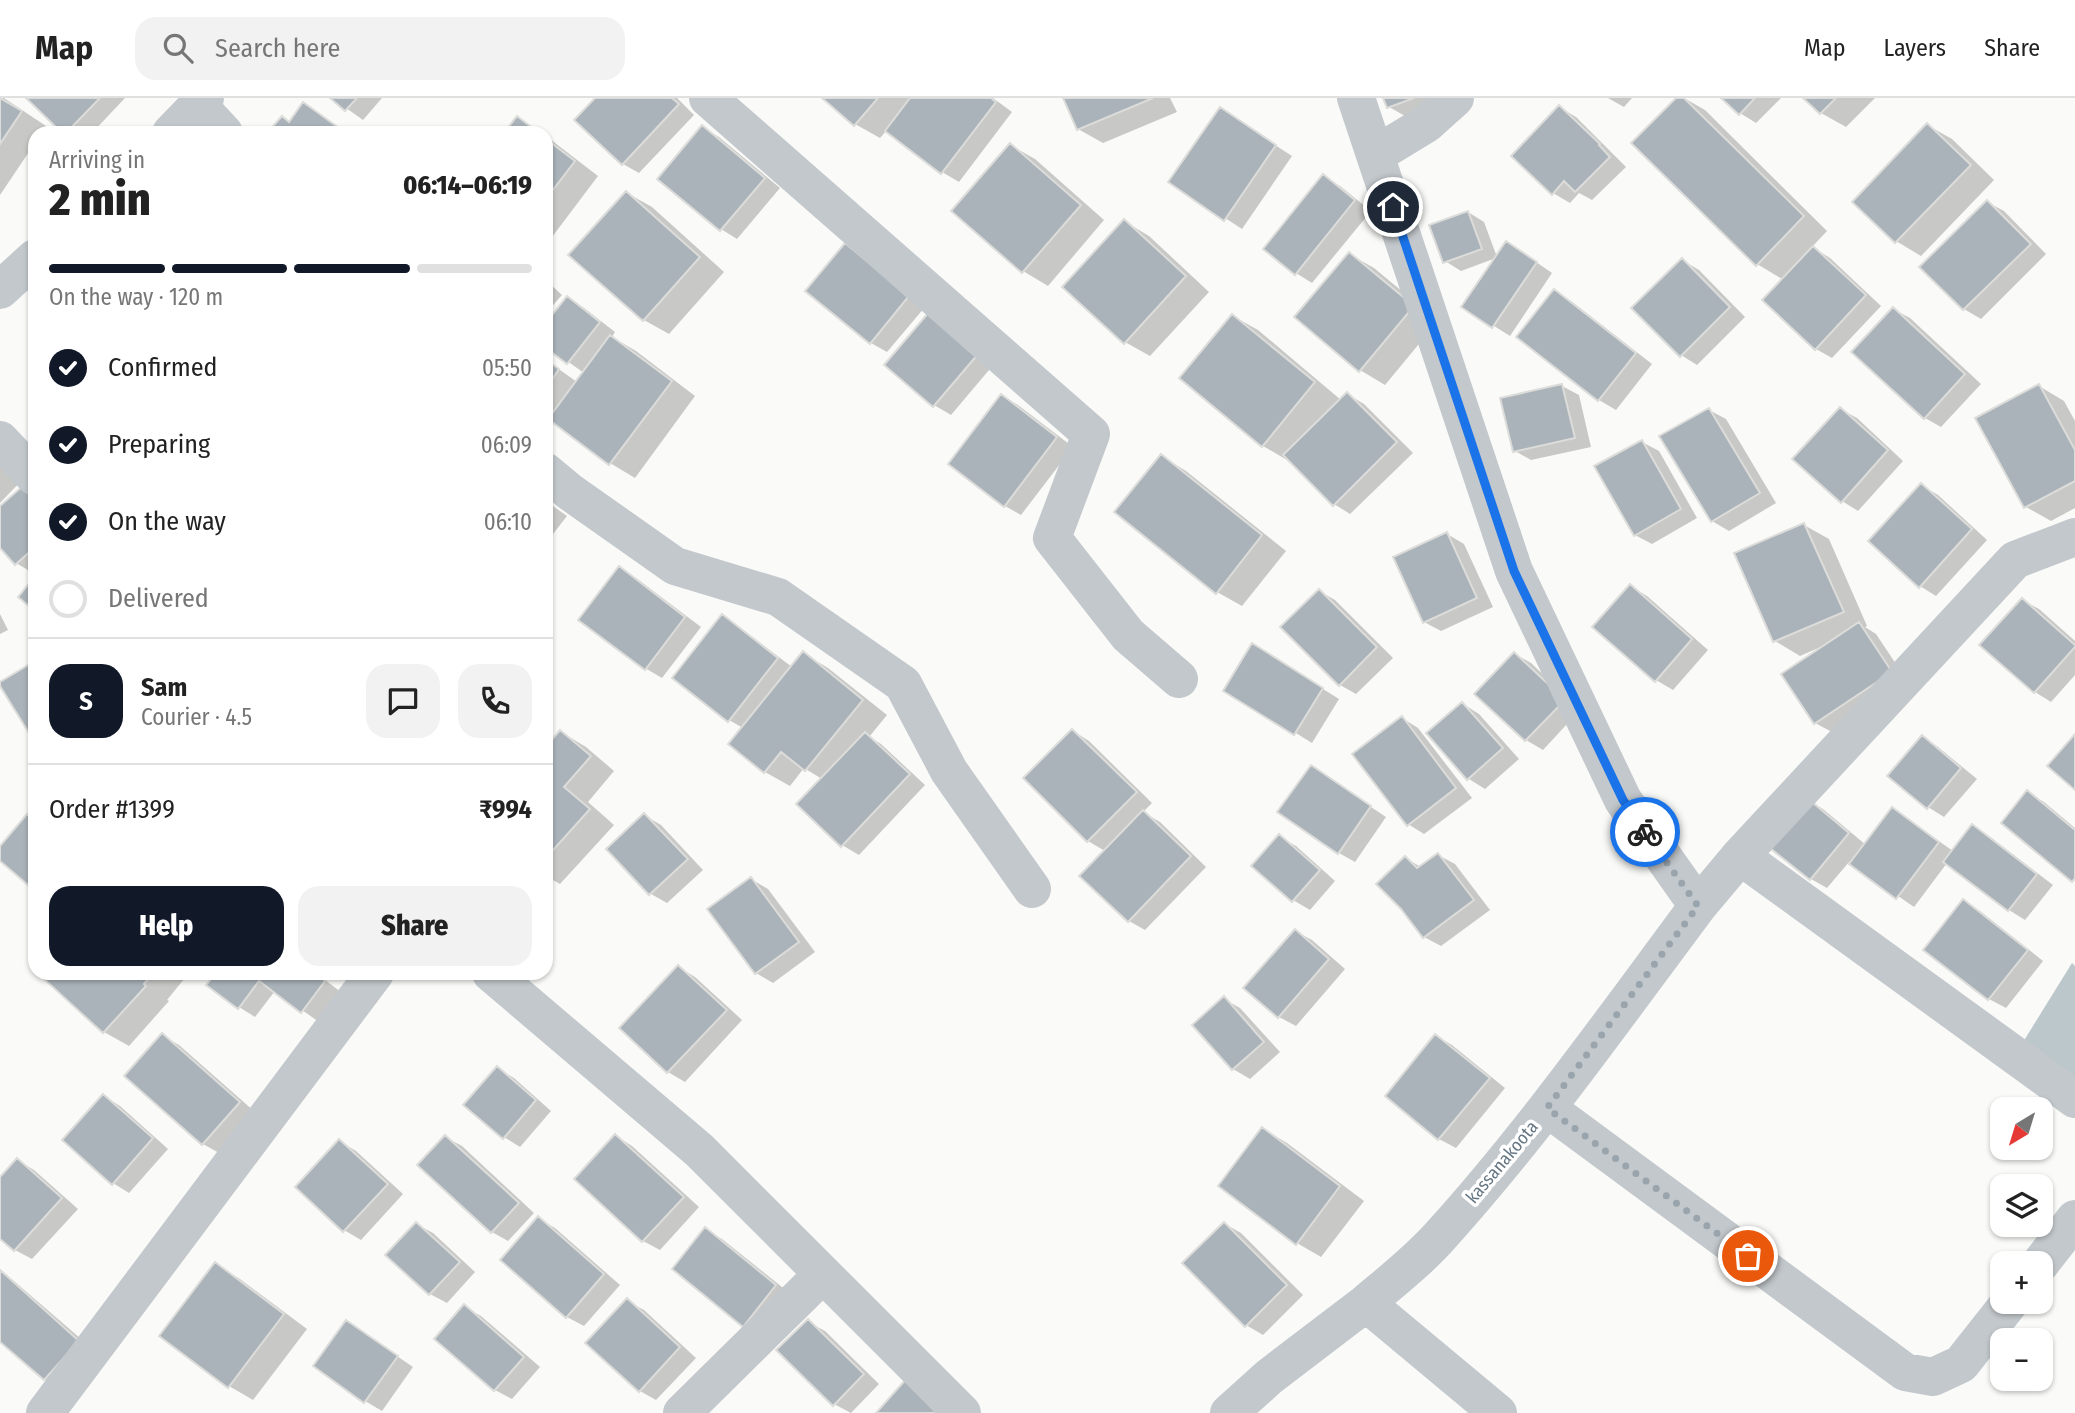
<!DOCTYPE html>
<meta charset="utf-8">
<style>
:root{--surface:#fff;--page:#f2f2f2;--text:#222;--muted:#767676;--line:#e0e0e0;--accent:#111827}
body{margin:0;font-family:"Fira Sans Condensed",sans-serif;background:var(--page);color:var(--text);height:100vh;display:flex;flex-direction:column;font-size:26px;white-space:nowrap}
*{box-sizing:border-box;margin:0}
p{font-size:23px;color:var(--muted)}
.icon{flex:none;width:38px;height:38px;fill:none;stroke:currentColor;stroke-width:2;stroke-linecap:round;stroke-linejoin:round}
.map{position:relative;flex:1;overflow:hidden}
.side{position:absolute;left:28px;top:28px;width:525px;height:854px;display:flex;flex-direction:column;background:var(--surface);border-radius:21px;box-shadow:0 2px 5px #0004}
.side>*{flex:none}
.needle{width:46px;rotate:218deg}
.fabs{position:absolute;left:1990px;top:999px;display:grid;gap:14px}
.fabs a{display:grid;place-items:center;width:63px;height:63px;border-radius:14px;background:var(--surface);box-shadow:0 2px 5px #0004;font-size:35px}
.pin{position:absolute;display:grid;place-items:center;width:60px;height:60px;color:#fff;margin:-30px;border:4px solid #fff;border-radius:50%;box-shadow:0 2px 7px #0007}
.courier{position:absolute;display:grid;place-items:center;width:70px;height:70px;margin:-35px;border:5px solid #1a73e8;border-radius:50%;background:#fff;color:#222;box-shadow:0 2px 9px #0007}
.headline em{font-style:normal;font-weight:800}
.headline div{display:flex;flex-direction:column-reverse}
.headline{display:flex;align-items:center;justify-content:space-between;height:119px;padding:0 21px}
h1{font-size:46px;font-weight:800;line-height:52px}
.bar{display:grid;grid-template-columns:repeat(4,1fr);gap:10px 7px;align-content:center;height:84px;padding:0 21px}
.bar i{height:9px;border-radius:5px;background:var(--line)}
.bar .current{background:var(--accent)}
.bar p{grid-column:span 4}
.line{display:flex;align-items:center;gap:18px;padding:0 21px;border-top:2px solid var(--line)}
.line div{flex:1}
.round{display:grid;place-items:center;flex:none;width:74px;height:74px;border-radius:21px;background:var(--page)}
ol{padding:0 21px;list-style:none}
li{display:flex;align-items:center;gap:21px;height:77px}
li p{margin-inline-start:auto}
li .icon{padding:7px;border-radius:50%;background:var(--accent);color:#fff;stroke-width:4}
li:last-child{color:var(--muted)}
li i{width:38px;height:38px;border:4px solid var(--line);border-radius:50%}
.primary-button{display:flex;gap:14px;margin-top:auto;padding:14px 21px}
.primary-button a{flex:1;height:80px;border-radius:21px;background:var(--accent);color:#fff;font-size:28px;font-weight:800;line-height:80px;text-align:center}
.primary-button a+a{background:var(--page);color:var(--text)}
header{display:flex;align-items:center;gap:42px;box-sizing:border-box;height:98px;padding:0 35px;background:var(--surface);border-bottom:2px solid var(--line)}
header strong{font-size:33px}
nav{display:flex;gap:38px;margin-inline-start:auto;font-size:24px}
.search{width:490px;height:63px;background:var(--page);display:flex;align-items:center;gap:18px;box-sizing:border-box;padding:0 24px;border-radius:21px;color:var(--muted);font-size:26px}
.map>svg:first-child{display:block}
</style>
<header>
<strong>Map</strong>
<div class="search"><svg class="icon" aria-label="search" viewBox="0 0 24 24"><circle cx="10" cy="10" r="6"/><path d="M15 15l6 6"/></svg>Search here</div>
<nav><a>Map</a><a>Layers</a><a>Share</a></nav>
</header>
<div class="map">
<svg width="2075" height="1315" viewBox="0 0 2075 1315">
<rect width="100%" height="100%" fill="#fafaf8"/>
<path fill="#bbc7cb" d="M2072 865 2075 868V984L2020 949Z"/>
<path fill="#0003" d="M0 0H4L46 28 41 35H35V45L0 97Z
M29 0H125L92 35H65Z
M332 0H382L363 22Z
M597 0H677L694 17 639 75 623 66Z
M825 0H993L1012 14 959 84 942 74 887 32 880 40 855 26Z
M1065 0H1170L1177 14 1103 45 1078 31Z
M1385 0H1451L1414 23 1389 9Z
M1608 0H1632L1624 9Z
M1678 0H1684L1705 12 1827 133 1812 149 1830 160 1881 208 1832 260 1816 251 1784 182 1757 166Z
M1724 0H1781L1756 25 1740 15Z
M1806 0H1875L1846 29 1821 15Z
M1559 9 1576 19 1626 69 1592 102 1579 95 1570 105 1553 95Z
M1220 11 1292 58 1242 131 1170 84Z
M1927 27 1952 41 1994 82 1921 158 1896 143Z
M702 30 719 39 780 90 737 141 721 131Z
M546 38 598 78 546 147Z
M1010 47 1035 61 1104 122 1048 188 1023 173Z
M1324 79 1340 88 1371 113 1312 185 1296 175Z
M627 95 652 109 724 174 669 236 644 222Z
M1987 104 2004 113 2046 156 1981 221 1964 211 1922 169Z
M1468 114 1484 124 1497 159 1523 155 1552 175 1510 238 1464 209 1496 160 1461 173 1445 163Z
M1124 123 1149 138 1209 194 1150 258 1125 244Z
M845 147 925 209 887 254 871 245Z
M1349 156 1374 170 1438 223 1385 287 1360 272Z
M1682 162 1699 172 1745 219 1697 267 1681 257Z
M546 182 562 197 546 215Z
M1554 193 1571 203 1652 266 1616 312 1599 302 1518 239Z
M568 200 584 210 615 234 612 239 636 253 695 298 635 380 610 365 550 320 546 323V262L577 284 584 275 546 248V228Z
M935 209 1000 259 951 317 934 307Z
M1893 211 1910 220 1981 286 1941 329 1925 320Z
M1233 218 1258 232 1341 302 1347 296 1364 306 1413 355 1350 416 1334 406 1289 360 1287 362 1263 348Z
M1562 288 1579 297 1591 349 1531 362 1515 353Z
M2039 288 2064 303 2075 323V410L2051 423 2026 409Z
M1002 298 1018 307 1073 349 1021 417 1005 408Z
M1840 311 1857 320 1903 363 1858 413 1842 403Z
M1709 312 1726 321 1776 405 1729 433 1712 423Z
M1642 344 1659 353 1697 420 1652 446 1635 437Z
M0 357 24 380 0 405Z
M1161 358 1186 373 1286 453 1242 508 1217 494Z
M1921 387 1938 397 1987 442 1936 498 1920 488Z
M35 393V473L33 475 16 465 0 447V411Z
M546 403 567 418 546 445Z
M1804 427 1829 441 1867 528 1865 529 1876 536 1908 584 1832 634 1815 625 1823 548 1800 558 1775 543Z
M1447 436 1464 446 1493 509 1441 533 1424 524Z
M619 471 636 480 701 529 662 580 645 570Z
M1630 488 1647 498 1708 552 1673 592 1656 582Z
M1319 493 1335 502 1393 560 1356 596 1340 587Z
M2022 502 2039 511 2075 543V577L2051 604 2035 594Z
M0 516 8 532 0 536Z
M722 518 738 528 792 569 803 555 828 570 887 617 869 639 881 646 925 687 859 757 842 747 822 681 804 670 790 688 765 674 731 646 743 630 729 622Z
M1515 556 1531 565 1580 612 1543 652 1526 642 1477 595Z
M1269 557 1339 601 1312 645 1226 592Z
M1463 606 1479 616 1519 661 1485 691 1469 681 1428 636Z
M1402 620 1418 630 1472 700 1424 736 1408 726Z
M1073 633 1089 643 1152 705 1143 714 1160 724 1206 769 1145 832 1129 823 1105 753 1088 743 1025 680Z
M561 634 586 649 614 673 588 704 614 727 560 786 546 778V652Z
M1922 639 1938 649 1977 681 1944 719 1928 709Z
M1311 669 1386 719 1355 764 1339 755Z
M2028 695 2044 704 2075 730V783L2003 724Z
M1806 701 1823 711 1866 747 1893 711 1953 753 1972 728 1989 738 2053 787 2025 822 2009 812 1947 765 1914 809 1849 764 1827 790 1811 781Z
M644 717 661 727 703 772 667 805 651 796 609 751Z
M1279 739 1296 748 1335 783 1310 812 1293 802Z
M1438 757 1455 766 1490 812 1441 848 1424 839 1402 810 1405 760 1421 769Z
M751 781 768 791 815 854 773 885 756 875Z
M1963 804 1980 813 2043 863 2006 910 1989 901 1926 851Z
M1295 833 1312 842 1345 871 1296 928 1279 919 1246 889Z
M678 869 695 879 742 922 685 984 668 974 622 930Z
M51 875H189L167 902 169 903 129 948 104 934 46 881Z
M218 875H330L325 882 341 894 319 924 275 893 255 919 239 909Z
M1224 901 1240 910 1280 954 1250 981 1233 971 1194 927Z
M163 938 179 947 255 1014 219 1055 203 1046Z
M1436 938 1452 947 1505 990 1456 1050 1439 1041 1387 998Z
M497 970 514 980 551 1013 520 1049 504 1039Z
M104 998 120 1008 168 1051 129 1095 113 1085Z
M1263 1031 1287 1045 1364 1103 1321 1159 1297 1145Z
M616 1038 632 1048 699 1109 660 1152 643 1143 576 1081Z
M445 1039 462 1048 534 1115 508 1143 492 1134Z
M339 1043 356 1053 403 1096 361 1142 344 1132Z
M17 1062 34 1072 78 1111 32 1161 15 1152 0 1138V1082Z
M539 1121 555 1130 620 1187 584 1228 567 1219 502 1162Z
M416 1126 433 1135 475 1174 447 1205 430 1196 388 1157Z
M1225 1126 1241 1135 1303 1197 1263 1237 1246 1227Z
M706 1132 722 1141 792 1197 744 1227Z
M215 1166 240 1181 307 1231 253 1302 229 1288Z
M0 1171 95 1253 61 1290 45 1281 0 1241Z
M627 1203 644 1212 696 1260 656 1302 640 1293Z
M464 1209 481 1218 540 1269 512 1301 495 1292 437 1241Z
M347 1224 413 1269 382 1313 365 1303Z
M808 1224 825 1233 879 1286 851 1315 834 1306Z"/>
<path fill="#aab3b9" stroke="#dcdcda" stroke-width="2" d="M0 0 22 13 0 46Z
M26 0H100L66 35H62Z
M330 0H357L345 13Z
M595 0H672L679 6 622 67 574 22Z
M822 0H878L854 28Z
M910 0H991L996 4 941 76 885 33Z
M1063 0H1153L1077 32Z
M1383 0H1414L1387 10Z
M1676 0H1684L1804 118 1756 168 1631 45Z
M1721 0H1755L1739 17Z
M1803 0H1836L1820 16Z
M303 4 346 35H267L282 18 289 24Z
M1559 7 1600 46 1599 47 1610 59 1575 94 1564 83 1552 97 1511 58Z
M1220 9 1276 47 1224 123 1168 84Z
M517 18 539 35H504Z
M1927 25 1971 67 1895 145 1852 104Z
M702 27 765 80 720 133 657 81Z
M546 41 575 63 546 101Z
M1010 45 1081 107 1022 175 951 113Z
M1323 76 1355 102 1295 177 1263 151Z
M626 93 700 159 643 223 568 157Z
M1987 102 2031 146 1963 212 1919 169Z
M1468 113 1482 151 1443 165 1429 127Z
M1124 121 1186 178 1124 246 1062 189Z
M1506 143 1537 164 1492 230 1461 209Z
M845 145 909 198 870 246 805 193Z
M1813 148 1866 197 1815 252 1762 202Z
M1349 154 1414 208 1359 274 1294 219Z
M1682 160 1730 209 1680 259 1631 210Z
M1554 191 1636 255 1598 303 1516 239Z
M567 198 600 224 567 266 546 250V225Z
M935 207 984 249 933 309 884 267Z
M1893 209 1965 276 1924 321 1851 254Z
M1232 216 1315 284 1262 349 1179 280Z
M610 237 672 283 609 367 548 321Z
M546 262 559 271 546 291Z
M1562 286 1575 340 1513 354 1500 300Z
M2039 286 2075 352V383L2024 410 1975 320Z
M1347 294 1397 344 1333 408 1283 357Z
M1001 296 1057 339 1004 409 948 366Z
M1840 309 1888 352 1841 405 1792 361Z
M1709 310 1760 395 1711 424 1659 338Z
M1642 342 1681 411 1634 438 1594 368Z
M1161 356 1262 437 1216 496 1114 414Z
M1921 385 1972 431 1919 490 1868 443Z
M25 386 35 396V449L15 467 0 450V408Z
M1804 425 1844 514 1773 544 1734 455Z
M1447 434 1477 500 1423 525 1393 459Z
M619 468 685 519 645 572 578 522Z
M35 478V513L18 499Z
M1630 486 1692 541 1655 584 1592 529Z
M1319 491 1377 549 1339 588 1280 529Z
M2022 500 2075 547V549L2034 595 1979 547Z
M722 516 778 560 728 624 672 580Z
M1859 524 1892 574 1814 626 1781 576Z
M1252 545 1323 590 1294 637 1223 593Z
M803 553 863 602 805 673 781 654 764 675 728 646Z
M1514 554 1565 602 1525 643 1474 596Z
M35 563V632L29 635 0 588V584Z
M1462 604 1503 650 1467 682 1426 635Z
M1402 618 1456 690 1407 728 1352 656Z
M1072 631 1137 694 1087 744 1023 680Z
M560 632 591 658 564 689 590 711 546 760V649Z
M865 634 910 676 841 749 796 706Z
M2075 636V692L2047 668Z
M1922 637 1961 670 1927 711 1887 678Z
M1311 667 1371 708 1338 756 1277 714Z
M2027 692 2075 732V780L2072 784 2001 725Z
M1806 699 1849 735 1810 782 1766 747Z
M1892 709 1939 744 1896 801 1849 766Z
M1143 712 1191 758 1128 824 1079 778Z
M644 715 688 761 649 797 606 751Z
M27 716 35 723V793L0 763V748Z
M1972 726 2037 776 2008 813 1943 764Z
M1279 736 1320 772 1292 804 1251 768Z
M1438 755 1474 802 1423 840 1401 811 1376 786 1405 758 1417 770Z
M751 779 799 844 755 876 707 811Z
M1963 801 2028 852 1988 902 1923 852Z
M1295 831 1329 861 1278 920 1243 890Z
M678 867 727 912 667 975 619 930Z
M49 875H153L144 886 146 888 103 935 44 881Z
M216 875H315L325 883 301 915 259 883 238 911 206 887Z
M1224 898 1264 944 1232 972 1192 927Z
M162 935 240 1004 202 1047 124 978Z
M1435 936 1490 980 1438 1042 1385 998Z
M497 968 536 1002 503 1041 463 1007Z
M103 996 153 1040 112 1087 62 1042Z
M1262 1029 1340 1088 1296 1147 1218 1088Z
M615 1036 684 1099 642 1144 574 1081Z
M445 1037 519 1105 491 1135 417 1067Z
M339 1041 388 1086 343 1134 295 1089Z
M17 1060 62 1100 14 1153 0 1141V1079Z
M538 1118 604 1176 566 1220 500 1162Z
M416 1124 460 1164 429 1197 385 1157Z
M1224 1124 1287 1187 1245 1229 1182 1165Z
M705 1129 776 1187 743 1229 672 1171Z
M215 1164 284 1216 228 1290 159 1238Z
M0 1172 79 1243 44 1282 0 1244Z
M627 1200 680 1249 639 1294 585 1245Z
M464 1206 524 1259 494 1293 434 1241Z
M808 1221 864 1276 833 1308 776 1252Z
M346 1222 398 1258 364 1305 313 1268Z
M908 1279 948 1315H876Z"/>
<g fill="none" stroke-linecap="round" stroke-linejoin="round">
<path stroke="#c3c8cc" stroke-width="38" d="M708 0 1091 336 1052 440 1128 537 1179 581
M1356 0 1514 473 1623 702 1698 808C1615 919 1534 1034 1441 1137 1419 1162 1392 1183 1366 1205
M198 7 224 35
M1375 57 1426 26 1455 0
M0 342 35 379
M546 374 570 394 675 468 778 499 903 586 949 673 1032 791
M1740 758 2075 1001
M1698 808 1740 758 2015 462 2075 439
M491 875 699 1052 962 1315
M1547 1010 1905 1274 1933 1279 1961 1266 2010 1204
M2040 1166 2075 1121
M45 1315 375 875
M682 1315 823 1176
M1229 1315 1269 1279 1366 1205 1498 1315"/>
<path stroke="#c3c8cc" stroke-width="38" d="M171 35 205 0
M0 192 35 160"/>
</g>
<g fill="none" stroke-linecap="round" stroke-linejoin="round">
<path stroke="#99a4ac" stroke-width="7" stroke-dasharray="0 12.6" d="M1645 734 1698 808 1547 1010 1748 1158"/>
<path stroke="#1a73e8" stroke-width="9" d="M1393 109 1514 473 1623 702 1645 734"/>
</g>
<g text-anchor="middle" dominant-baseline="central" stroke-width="7" stroke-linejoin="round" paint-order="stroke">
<g font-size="18" fill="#657683" stroke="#fff">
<text transform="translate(1502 1064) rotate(-50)">kassanakoota</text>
</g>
</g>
</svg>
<div class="fabs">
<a><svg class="needle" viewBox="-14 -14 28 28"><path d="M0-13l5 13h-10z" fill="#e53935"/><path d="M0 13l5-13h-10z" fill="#767676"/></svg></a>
<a><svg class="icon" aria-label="layers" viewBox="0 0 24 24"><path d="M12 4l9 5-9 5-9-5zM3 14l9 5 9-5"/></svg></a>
<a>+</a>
<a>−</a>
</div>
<div class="pin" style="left:1748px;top:1158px;background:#ea580c"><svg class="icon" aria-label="bag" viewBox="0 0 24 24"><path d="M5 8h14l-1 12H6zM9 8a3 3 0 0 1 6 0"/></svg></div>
<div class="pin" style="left:1393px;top:109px;background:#1f2937"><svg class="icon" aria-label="home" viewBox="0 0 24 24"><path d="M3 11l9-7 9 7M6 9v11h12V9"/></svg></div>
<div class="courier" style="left:1645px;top:734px"><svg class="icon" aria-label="bike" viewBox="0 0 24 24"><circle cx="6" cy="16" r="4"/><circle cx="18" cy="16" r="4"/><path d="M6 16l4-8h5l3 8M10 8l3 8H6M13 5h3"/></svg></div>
<section class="side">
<div class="headline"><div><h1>2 min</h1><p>Arriving in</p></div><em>06:14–06:19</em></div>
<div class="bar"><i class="current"></i><i class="current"></i><i class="current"></i><i></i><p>On the way · 120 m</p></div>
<ol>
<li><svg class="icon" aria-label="check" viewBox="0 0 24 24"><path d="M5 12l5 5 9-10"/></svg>Confirmed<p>05:50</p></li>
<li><svg class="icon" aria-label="check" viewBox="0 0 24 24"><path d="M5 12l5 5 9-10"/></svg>Preparing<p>06:09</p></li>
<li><svg class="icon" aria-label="check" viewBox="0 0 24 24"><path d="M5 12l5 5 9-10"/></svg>On the way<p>06:10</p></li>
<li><i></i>Delivered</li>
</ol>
<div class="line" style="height:126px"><b class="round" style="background:var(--accent);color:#fff">S</b><div><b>Sam</b><p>Courier · 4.5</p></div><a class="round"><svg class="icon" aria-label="chat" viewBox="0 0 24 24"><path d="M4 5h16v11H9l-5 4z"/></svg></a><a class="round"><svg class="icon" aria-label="phone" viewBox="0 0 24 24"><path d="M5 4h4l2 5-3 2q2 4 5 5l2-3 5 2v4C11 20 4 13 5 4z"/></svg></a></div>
<div class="line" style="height:91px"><div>Order #1399</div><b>₹994</b></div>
<div class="primary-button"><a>Help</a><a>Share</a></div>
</section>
</div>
